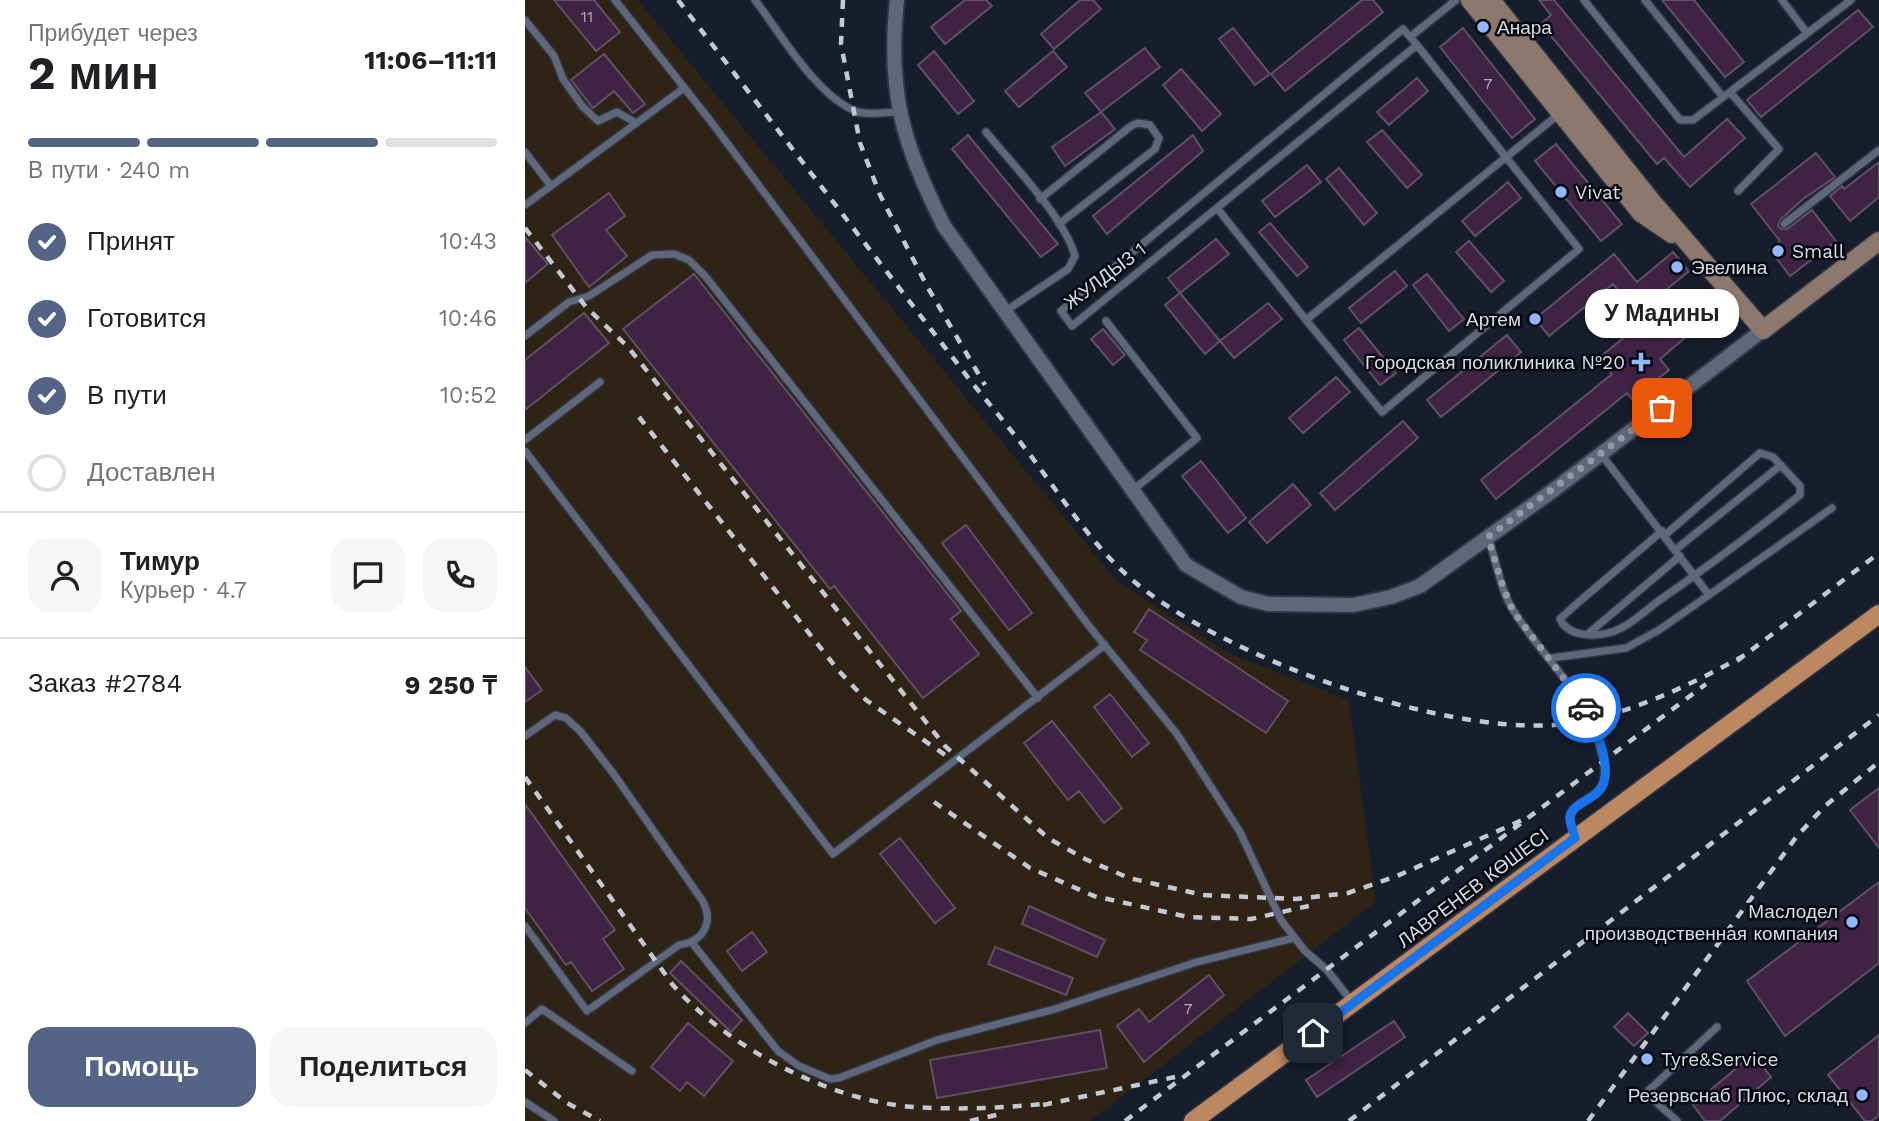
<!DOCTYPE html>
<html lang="ru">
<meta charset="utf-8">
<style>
:root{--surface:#fff;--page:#f6f6f6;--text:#202124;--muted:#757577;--line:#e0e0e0;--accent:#546486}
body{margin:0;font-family:"Work Sans",sans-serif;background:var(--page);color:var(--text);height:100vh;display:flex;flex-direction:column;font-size:26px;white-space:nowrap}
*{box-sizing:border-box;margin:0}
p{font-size:23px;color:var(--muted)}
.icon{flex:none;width:38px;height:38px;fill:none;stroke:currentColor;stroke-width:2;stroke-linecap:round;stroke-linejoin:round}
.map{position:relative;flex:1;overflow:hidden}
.details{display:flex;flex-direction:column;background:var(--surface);width:525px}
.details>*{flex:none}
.pin{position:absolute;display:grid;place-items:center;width:60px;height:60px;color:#fff;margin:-30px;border-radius:14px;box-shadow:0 4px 10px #0006}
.courier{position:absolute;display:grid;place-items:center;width:70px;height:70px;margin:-35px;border:5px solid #1a73e8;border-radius:50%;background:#fff;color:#222;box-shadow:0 2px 9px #0007}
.bubble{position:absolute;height:49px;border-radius:21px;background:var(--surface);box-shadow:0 2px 5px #0004;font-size:23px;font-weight:700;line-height:49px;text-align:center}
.head em{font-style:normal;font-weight:700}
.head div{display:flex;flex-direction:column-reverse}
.head{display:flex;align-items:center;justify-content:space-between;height:119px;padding:0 28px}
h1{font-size:46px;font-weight:700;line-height:52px}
.bar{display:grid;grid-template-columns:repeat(4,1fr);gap:10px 7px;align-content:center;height:84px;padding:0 28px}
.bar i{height:9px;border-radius:5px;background:var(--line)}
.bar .selected{background:var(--accent)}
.bar p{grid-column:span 4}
.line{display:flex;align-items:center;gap:18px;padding:0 28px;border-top:2px solid var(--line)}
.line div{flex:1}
.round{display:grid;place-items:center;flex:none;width:74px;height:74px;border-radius:21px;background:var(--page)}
ol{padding:0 28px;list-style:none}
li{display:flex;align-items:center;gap:21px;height:77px}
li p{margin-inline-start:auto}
li .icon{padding:7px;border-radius:50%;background:var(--accent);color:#fff;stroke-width:4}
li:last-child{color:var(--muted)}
li i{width:38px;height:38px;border:4px solid var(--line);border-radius:50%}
.action{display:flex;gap:14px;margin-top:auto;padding:14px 28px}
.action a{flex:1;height:80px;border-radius:21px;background:var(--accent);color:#fff;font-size:28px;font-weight:700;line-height:80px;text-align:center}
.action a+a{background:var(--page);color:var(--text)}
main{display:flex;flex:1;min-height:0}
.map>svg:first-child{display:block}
</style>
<main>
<section class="details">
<div class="head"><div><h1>2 мин</h1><p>Прибудет через</p></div><em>11:06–11:11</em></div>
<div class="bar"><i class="selected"></i><i class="selected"></i><i class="selected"></i><i></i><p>В пути · 240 m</p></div>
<ol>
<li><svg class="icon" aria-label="check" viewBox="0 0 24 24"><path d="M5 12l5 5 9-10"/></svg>Принят<p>10:43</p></li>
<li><svg class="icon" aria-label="check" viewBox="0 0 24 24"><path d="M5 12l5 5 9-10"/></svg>Готовится<p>10:46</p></li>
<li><svg class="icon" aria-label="check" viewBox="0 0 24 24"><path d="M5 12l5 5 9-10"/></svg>В пути<p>10:52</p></li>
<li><i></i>Доставлен</li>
</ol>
<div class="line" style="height:126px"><a class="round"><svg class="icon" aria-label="person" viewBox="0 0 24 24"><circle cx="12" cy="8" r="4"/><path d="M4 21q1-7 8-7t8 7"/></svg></a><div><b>Тимур</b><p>Курьер · 4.7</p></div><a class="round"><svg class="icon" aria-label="chat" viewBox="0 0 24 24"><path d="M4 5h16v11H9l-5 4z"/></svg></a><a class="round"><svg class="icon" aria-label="phone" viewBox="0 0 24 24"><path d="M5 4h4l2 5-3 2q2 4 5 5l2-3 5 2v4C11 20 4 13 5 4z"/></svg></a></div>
<div class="line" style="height:91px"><div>Заказ #2784</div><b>9 250 ₸</b></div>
<div class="action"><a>Помощь</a><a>Поделиться</a></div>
</section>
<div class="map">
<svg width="1354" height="1121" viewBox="0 0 1354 1121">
<rect width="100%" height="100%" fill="#161d2d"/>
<path fill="#2e2314" d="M0 0H113L591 580 703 653 824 700 851 902 565 1121H0Z"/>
<path fill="#402245" stroke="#5f5162" stroke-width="2" d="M29 0H69L95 32 71 51Z
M440 0H461L467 6 420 44 406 27Z
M555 0H568L576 9 529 49 516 34Z
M837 0H848L858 12 760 91 746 74Z
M1014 0H1029L1159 157 1202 119 1220 138 1165 187 1139 158 1132 164 1016 24 1026 15Z
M1137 0H1169L1219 62 1200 77Z
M1333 10 1348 27 1236 117 1222 100Z
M708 28 745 74 730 85 694 39Z
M938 28 1010 119 987 138 915 47Z
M620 48 635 67 576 112 560 93Z
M409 51 449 101 433 114 393 65Z
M528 51 542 67 494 107 480 91Z
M79 54 120 104 108 113 89 91 68 108 46 80Z
M656 69 696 114 677 131 638 85Z
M892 78 903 91 864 125 852 112Z
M576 112 590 129 540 166 527 147Z
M857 130 897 175 882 188 842 142Z
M443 135 533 244 516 257 427 149Z
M668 135 678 151 582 234 568 216Z
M1031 144 1097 224 1076 241 1010 161Z
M1291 153 1310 177 1278 199 1255 220 1253 226 1256 229H1262L1287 210 1311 241 1265 276 1245 250 1255 241 1226 204Z
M1354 162V197L1325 221 1305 196 1317 186 1319 189Z
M782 165 796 182 750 217 737 201Z
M814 168 852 213 839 225 801 179Z
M983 182 996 198 950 236 937 221Z
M84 193 100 216 81 230 102 256 64 287 27 235Z
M745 223 783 267 772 276 734 232Z
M0 237 23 264 0 283Z
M691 239 704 254 655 293 643 278Z
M944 241 979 281 966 292 931 252Z
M1148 252 1164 271 1142 289 1174 326 1135 359 1144 370 1107 399 1102 393 971 499 956 480 1087 374 1074 358 1119 321 1088 284 1024 336 1010 319 1089 254 1112 282Z
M870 271 882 286 836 323 824 308Z
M169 274 436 611 426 619 454 654 398 698 309 586 305 589 98 329Z
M902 274 939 319 924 331 888 285Z
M655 293 695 341 680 354 640 305Z
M743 303 757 319 709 358 695 341Z
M59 313 84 343 0 410V360Z
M834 328 871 373 855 385 819 340Z
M578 329 600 355 588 365 566 339Z
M982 335 996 352 916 417 902 400Z
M811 377 825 392 778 433 764 418Z
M878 421 893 438 810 510 795 493Z
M676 461 721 518 703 533 657 476Z
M768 484 786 505 742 543 724 522Z
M441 525 507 613 484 630 417 543Z
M624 609 763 701 741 733 615 650 622 640 609 632Z
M0 667 17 690 0 702Z
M585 694 624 743 607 757 569 707Z
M527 721 597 808 579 823 554 791 543 800 499 743Z
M1354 788V848L1325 810Z
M0 804 90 930 78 939 99 969 67 991 46 962 41 965 0 908Z
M375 838 430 908 410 923 355 854Z
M1354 882V963L1260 1036 1222 981Z
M504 906 580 940 572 957 497 924Z
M227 932 242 952 217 971 202 951Z
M470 947 548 978 541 995 463 964Z
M156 961 217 1020 206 1032 145 973Z
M684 975 699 995 619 1062 592 1026 614 1009 624 1022Z
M1103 1013 1123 1033 1109 1046 1089 1027Z
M869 1021 880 1037 792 1097 781 1080Z
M163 1023 208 1061 179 1096 162 1082 155 1091 126 1067Z
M575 1030 582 1068 412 1098 405 1060Z
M1354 1035V1115L1347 1121H1340L1303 1075Z
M1228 1054 1246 1077 1195 1121H1180L1168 1105Z"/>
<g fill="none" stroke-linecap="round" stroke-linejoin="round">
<defs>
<path id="lane" d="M90 0 184 119 564 626 652 734 715 832 756 920 780 951 802 970 828 1003
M230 0C255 33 291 95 330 111 343 116 360 112 373 112
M1059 0 1155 120H1168L1326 0
M1120 0 1198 97
M1257 0 1282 33
M0 20 29 56 38 79 58 107 73 121 92 112 111 123
M885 37 892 45 1054 249 857 412 781 320 1034 114
M892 45 547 326 536 311 878 29 885 37 931 0
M1205 92 1254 149 1213 191
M461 132C488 165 539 217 550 256L543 269 479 312
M0 152 26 186 159 88
M515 199 606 126 613 123 625 125 634 138 630 149 534 224
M0 205 26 186
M692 208 781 320
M1259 224 1354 150
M581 321 672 438 608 490
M0 336 44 302 64 296 127 255 149 254 164 260 181 277 513 698
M0 440 75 382
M0 451 308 854 580 645
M1076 454 1184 595 1307 508
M1137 531 1048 607 1035 619C1043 637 1070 637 1087 632 1103 627 1119 612 1132 602 1181 568 1229 532 1275 495V486L1248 457 1235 453 1140 535
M963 538C972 562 975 591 990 613 1024 667 1062 690 1078 758 1089 803 1047 797 1045 817 1044 823 1049 832 1050 838
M1150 550 1256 465
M1064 633 1155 556
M1026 658 1101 648 1134 630 1184 595
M0 736 30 715 41 718 56 732 88 773 177 900C190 922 178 942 154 945L62 1011 0 926
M168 944 253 1051 274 1066 305 1079 314 1078 412 1040 530 1009 672 962 769 938
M0 1023 17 1009 107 1071
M0 1102 29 1121
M1152 1121 1121 1093 1192 1027"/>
<path id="street" d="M372 0C362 92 378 145 419 226L661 565 716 597 743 604 828 605 866 597 895 586 1030 489 1238 330"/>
<path id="secondary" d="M945 0 1116 213 1147 234
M966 0 1129 204 1238 330 1354 241"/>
<path id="primary" d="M668 1121 1354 614"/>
</defs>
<use href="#lane" stroke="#323643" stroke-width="10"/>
<use href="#street" stroke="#323643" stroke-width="18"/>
<use href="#secondary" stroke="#323643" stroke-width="21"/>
<use href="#primary" stroke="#323643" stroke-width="21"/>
<use href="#lane" stroke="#5f687b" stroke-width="7"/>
<use href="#street" stroke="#5f687b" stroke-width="14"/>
<use href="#secondary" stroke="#8d786e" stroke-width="18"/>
<use href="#primary" stroke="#bb8861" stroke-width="18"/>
<path stroke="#c3c9d4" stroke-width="4.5" stroke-dasharray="9 9" stroke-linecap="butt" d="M153 0 448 384C470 411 493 438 514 467 542 505 569 546 604 577 693 657 941 747 1059 721 1116 709 1169 683 1220 655
M318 0 316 44 335 143 355 195 403 288 460 385
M0 228 61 307 103 347 420 746 523 838 560 859 604 878 678 895 771 899 823 893 872 876 1004 817
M114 417 313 670 341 700 423 757
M1212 661 1354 553
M0 777 147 984C202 1047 304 1101 389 1107 434 1110 482 1108 527 1103
M409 802 505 868 569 896 663 917 726 919 788 905
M0 1070 42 1103 75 1121
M518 1105 655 1076
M445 1121 480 1113
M600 1121 1181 684
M824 1121 1354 715
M1063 1121 1272 836 1300 806 1354 762"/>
</g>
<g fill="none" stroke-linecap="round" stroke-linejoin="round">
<path stroke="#939aa6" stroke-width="7" stroke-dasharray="0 12.6" d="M1061 708 988 611 978 587 963 537 1137 408"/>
<path stroke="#1a73e8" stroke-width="9" d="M788 1033 1050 838C1049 832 1044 823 1045 817 1047 802 1075 799 1079 782 1085 760 1070 727 1061 708"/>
</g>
<g fill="#93b7fd" stroke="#05080e" stroke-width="2.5">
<circle cx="958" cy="27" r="7"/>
<circle cx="1036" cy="192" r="7"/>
<circle cx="1253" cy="251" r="7"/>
<circle cx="1152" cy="267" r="7"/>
<circle cx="1010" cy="319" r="7"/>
<path d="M1112.5 351.5h7v7h7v7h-7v7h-7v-7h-7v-7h7z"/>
<circle cx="1327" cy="922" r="7"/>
<circle cx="1122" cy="1059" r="7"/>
<circle cx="1337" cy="1095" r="7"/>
</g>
<g text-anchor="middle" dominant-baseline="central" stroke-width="5" stroke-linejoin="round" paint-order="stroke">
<g font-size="16" fill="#b1aebe">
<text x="62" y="16">11</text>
<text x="963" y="83">7</text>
<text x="663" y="1008">7</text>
</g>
<g font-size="19" fill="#d7dde7" stroke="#05080e" text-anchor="start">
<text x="972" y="27">Анара</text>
<text x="1050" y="192">Vivat</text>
<text x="1267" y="251">Small</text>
<text x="1166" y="267">Эвелина</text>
<text x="996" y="319" text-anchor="end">Артем</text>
<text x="1100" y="362" text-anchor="end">Городская поликлиника №20</text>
<text x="1313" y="911" text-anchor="end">Маслодел<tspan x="1313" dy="22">производственная компания</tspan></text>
<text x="1136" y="1059">Tyre&amp;Service</text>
<text x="1323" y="1095" text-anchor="end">Резервснаб Плюс, склад</text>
</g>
<g font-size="19" fill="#d7dde7" stroke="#05080e">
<text transform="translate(580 276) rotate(-37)">ЖУЛДЫЗ 1</text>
<text transform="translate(948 888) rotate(-37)">ЛАВРЕНЕВ КӨШЕСІ</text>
</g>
</g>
</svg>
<div class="pin" style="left:1137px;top:408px;background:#ea580c"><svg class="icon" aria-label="bag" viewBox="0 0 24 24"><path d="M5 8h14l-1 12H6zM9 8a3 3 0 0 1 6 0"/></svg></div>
<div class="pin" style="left:788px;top:1033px;background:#1f2937"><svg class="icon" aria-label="home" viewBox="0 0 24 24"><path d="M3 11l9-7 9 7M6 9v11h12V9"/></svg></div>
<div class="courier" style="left:1061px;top:708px"><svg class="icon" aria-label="car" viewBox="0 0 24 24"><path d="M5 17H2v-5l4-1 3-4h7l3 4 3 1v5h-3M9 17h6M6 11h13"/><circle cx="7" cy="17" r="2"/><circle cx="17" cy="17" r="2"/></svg></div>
<div class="bubble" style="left:1060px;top:289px;width:154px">У Мадины</div>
</div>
</main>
